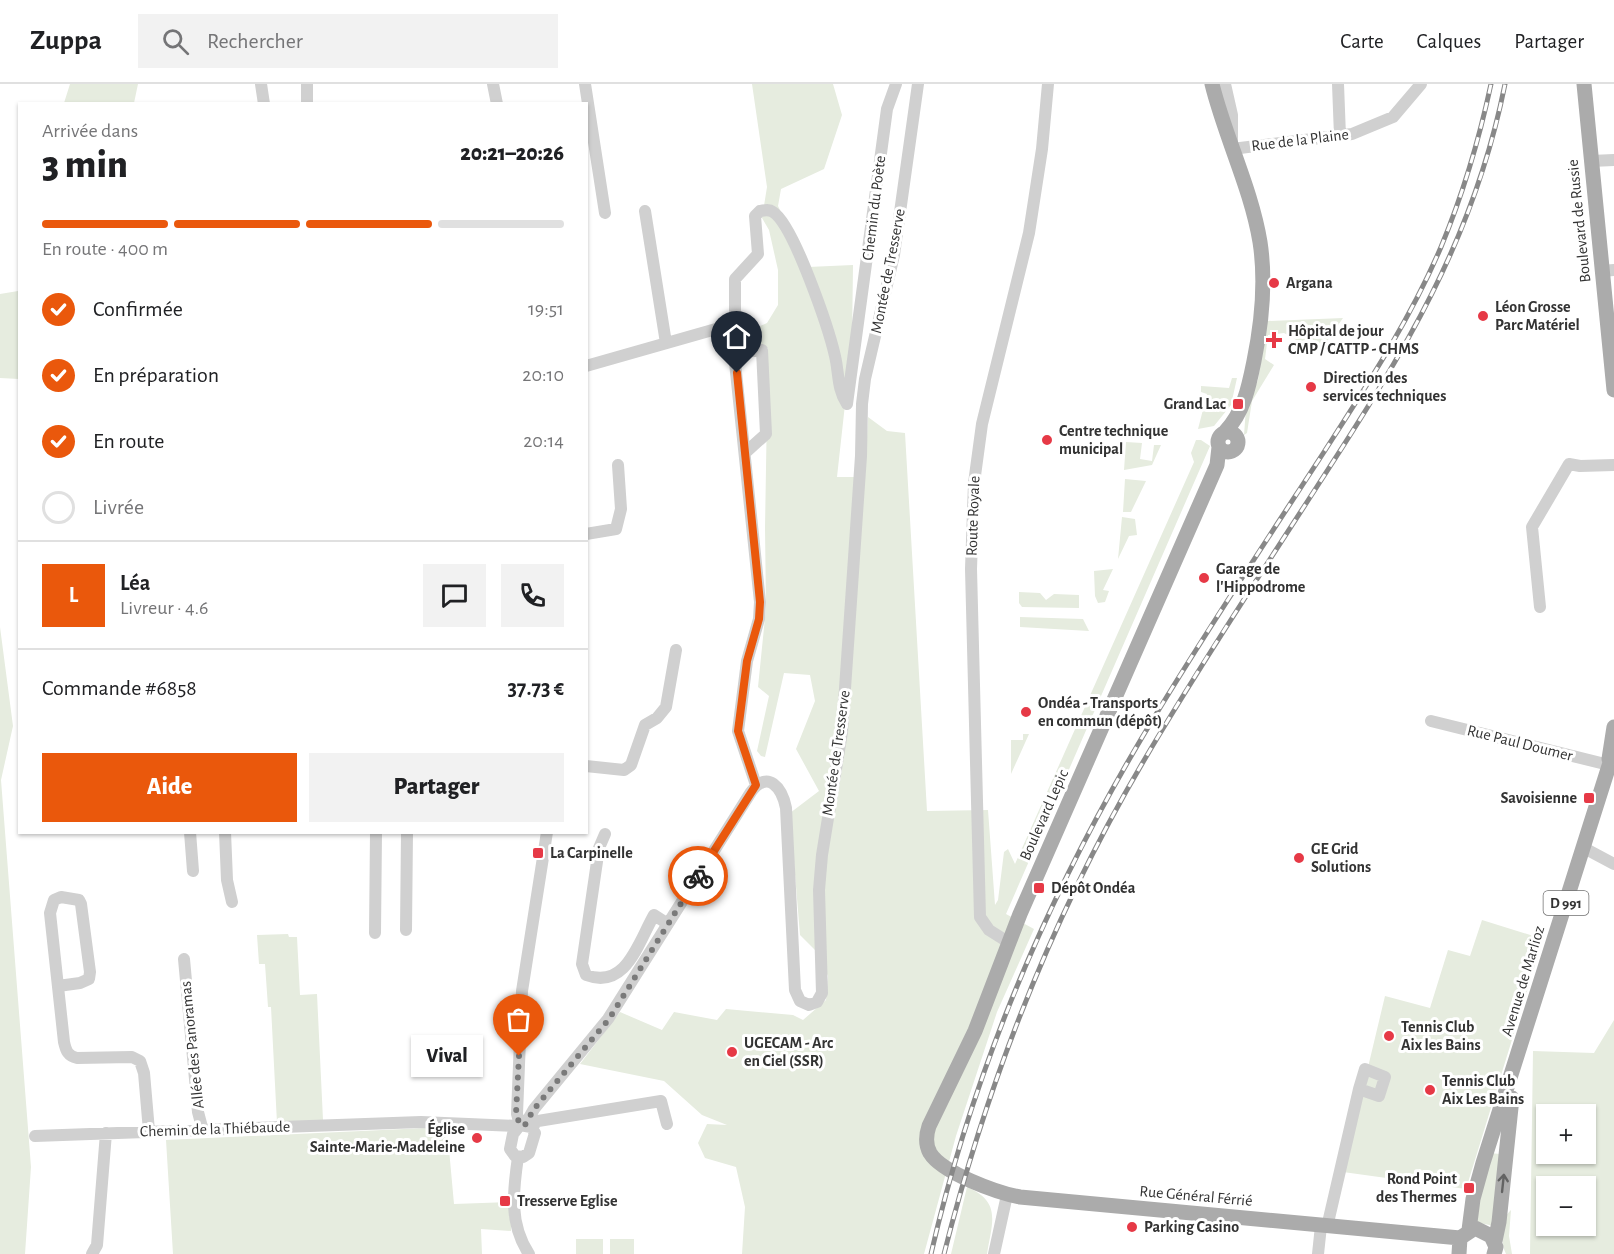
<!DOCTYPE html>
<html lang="fr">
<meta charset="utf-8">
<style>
:root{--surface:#fff;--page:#f2f2f2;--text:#202124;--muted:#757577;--line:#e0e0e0;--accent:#ea580c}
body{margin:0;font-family:"Alegreya Sans",sans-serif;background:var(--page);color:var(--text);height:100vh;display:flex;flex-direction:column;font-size:22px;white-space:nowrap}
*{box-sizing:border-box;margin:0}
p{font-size:20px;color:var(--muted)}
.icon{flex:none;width:33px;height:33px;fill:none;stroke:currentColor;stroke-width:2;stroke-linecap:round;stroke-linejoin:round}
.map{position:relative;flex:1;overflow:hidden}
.side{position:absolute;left:18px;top:18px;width:570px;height:732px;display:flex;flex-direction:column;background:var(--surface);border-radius:0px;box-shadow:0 2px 4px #0004}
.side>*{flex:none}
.controls{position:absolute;left:1536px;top:1020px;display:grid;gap:12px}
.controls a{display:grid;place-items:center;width:60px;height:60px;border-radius:0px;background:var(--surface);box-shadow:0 2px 4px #0004;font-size:30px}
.pin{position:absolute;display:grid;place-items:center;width:51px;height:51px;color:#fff;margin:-62px -26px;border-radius:50% 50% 50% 0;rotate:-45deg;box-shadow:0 0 6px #0007}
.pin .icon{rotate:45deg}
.courier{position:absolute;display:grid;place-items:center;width:60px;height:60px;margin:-30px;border:4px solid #ea580c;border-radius:50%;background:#fff;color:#222;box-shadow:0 2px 8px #0007}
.bubble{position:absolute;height:42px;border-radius:0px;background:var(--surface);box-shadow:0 2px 4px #0004;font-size:20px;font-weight:800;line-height:42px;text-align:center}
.head em{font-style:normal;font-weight:800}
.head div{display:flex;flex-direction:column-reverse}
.head{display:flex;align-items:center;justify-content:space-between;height:102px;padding:0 24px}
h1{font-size:39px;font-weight:800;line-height:45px}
.bar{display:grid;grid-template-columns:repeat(4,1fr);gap:9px 6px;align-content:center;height:72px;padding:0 24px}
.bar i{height:8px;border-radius:4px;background:var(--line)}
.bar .on{background:var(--accent)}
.bar p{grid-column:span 4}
.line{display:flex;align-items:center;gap:15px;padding:0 24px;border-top:2px solid var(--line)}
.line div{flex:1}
.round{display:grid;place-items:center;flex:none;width:63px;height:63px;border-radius:0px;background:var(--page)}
ol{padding:0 24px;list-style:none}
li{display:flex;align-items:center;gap:18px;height:66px}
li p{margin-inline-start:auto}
li .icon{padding:6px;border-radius:50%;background:var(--accent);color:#fff;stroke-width:4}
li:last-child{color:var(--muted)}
li i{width:33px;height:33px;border:3px solid var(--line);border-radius:50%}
.primary-button{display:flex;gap:12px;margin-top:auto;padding:12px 24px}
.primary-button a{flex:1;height:69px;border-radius:0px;background:var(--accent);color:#fff;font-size:24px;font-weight:800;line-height:69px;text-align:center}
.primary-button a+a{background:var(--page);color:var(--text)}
header{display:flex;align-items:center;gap:36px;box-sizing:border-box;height:84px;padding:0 30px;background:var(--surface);border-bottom:2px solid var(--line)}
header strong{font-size:28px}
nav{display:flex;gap:33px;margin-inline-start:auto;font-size:21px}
.search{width:420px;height:54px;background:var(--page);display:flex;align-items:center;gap:15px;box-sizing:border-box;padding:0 21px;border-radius:0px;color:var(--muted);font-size:22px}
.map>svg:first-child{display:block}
</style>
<header>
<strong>Zuppa</strong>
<div class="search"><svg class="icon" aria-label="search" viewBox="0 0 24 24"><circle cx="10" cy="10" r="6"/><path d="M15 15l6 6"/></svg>Rechercher</div>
<nav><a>Carte</a><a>Calques</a><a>Partager</a></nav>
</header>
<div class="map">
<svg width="1614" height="1170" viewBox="0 0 1614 1170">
<rect width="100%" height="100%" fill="#fff"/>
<path fill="#e6ecdf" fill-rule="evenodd" d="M70 0H138L134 19H64Z
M752 0H833L842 31 824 85 781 105 778 122 808 183 853 181 852 257 837 393H865L868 333 887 347 905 349 927 727 988 726 995 821 998 816 1004 768 1008 765 1015 780 1194 378 1191 369 1196 356H1201L1210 362 1006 830 1034 845 997 928 956 1052 924 1170H742L745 1123 736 1083 705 1074 698 1059 707 1040 727 1041 702 1031 664 997 580 980 620 928 662 946 674 928 717 936 726 925 793 931 803 936 826 916 828 892 817 868 800 851 790 729 819 707 796 665 815 617 810 591 784 589 765 673 761 672 757 667 769 612 758 603 766 524 765 444 768 264 734 265V254L767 239 778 221V186L769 146 762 134 767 103Z
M19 199V295L0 294V210L18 207Z
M1343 234 1319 269 1284 249 1268 251 1265 275 1274 281 1252 317 1247 349 1244 351 1246 324 1258 296 1267 237Z
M1232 294H1237L1231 321 1214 342 1198 345 1207 310 1201 308V302L1229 304Z
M1126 358 1142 359 1140 375 1152 377 1154 361H1161L1152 381 1124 386Z
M1125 395 1146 397 1131 428H1123Z
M1122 433 1135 435 1137 451 1129 452 1118 475Z
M1113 485 1103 506 1109 507 1105 518 1098 519 1095 512 1094 487Z
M1019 508 1040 509 1046 516 1054 510 1079 511V524L1022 523 1019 519Z
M1020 533 1083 535 1089 547 1020 543Z
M0 543 13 642 1 696 31 1083 25 1170H0Z
M1023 650H1029L1011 690V656H1023Z
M1482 836 1543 855 1466 1105 1343 1088 1385 912 1430 924 1448 866 1470 872Z
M288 850 289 853H297L300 911 317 910 323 1036 277 1039 271 923H268L265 880H259L257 851Z
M1614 936V1170H1530L1533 967 1594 969ZM1586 1030V1070H1546V1030ZM1586 1102V1142H1546V1102Z
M447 1043 454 1120 511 1118V1147L481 1145 482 1170H173L166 1056Z
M1490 1069 1500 1070 1494 1142 1475 1138Z
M967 1103C1002 1118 992 1138 987 1170H951Z
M1511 1126 1509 1152 1512 1170H1506C1500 1158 1500 1135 1511 1126Z
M576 1155H603V1170H576Z
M610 1155H634V1170H610Z"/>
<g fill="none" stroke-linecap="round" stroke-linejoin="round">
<path stroke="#d0d0d0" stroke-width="12" d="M261 0 264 20
M493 0 497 20
M585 0 605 129
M1225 0 1232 31V65L1352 50 1393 33 1421 0
M1338 0 1340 52
M307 20V0
M1591 77 1614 76
M645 127 666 259
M1602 187 1614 186
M586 282 730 241 735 233V195L758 170 755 132 760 127C765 126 769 125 773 128 794 141 829 246 835 272 839 289 837 305 847 320
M847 320 887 25 896 0
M746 368 766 350 762 266 734 269 760 518 759 535 747 577 738 647 756 701
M586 450 616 445 621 425 618 381
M1540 523 1532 443 1569 380 1580 382 1614 381
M1431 637 1609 681
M586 682 624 686 631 681 645 641 657 634 666 623 676 566
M190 748 193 787
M225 748 227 796 232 818
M605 750 599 764 582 880 586 891C626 906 638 859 654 831L668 840
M1584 764 1614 780
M406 846 407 748
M375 849 376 748
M1008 858 989 846 980 833 971 485 974 399 982 340 1029 149 1042 65 1048 0
M184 875 198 1028 203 1047
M58 902 80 899 89 895 90 888 81 820 79 816 61 813 54 816 50 829 64 958C66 967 68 972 77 974L132 973 140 977 144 989 149 1047
M520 1041 517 1030 522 907 547 748
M520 1041 531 1043 535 1049 529 1069 523 1073 515 1072 510 1065 513 1050Z
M525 1041 534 1025 608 935 751 708C768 685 782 704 786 724L795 906 800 917 809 921 817 918 822 909 819 806 822 771 842 648 861 372 862 320 865 295 894 171 918 0
M531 1043 538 1037 661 1017 667 1040
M35 1052 421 1038 518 1042
M518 1073C513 1107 509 1140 529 1170
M1327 1143 1359 1005 1379 1012 1385 993 1365 985 1359 1005
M92 1170 97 1161 106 1049
M994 1170 1007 1111
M1318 1170 1321 1142"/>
<path stroke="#ababab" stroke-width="15" d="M1212 0C1225 53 1251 104 1260 158 1266 197 1262 238 1254 277 1249 302 1244 328 1225 348
M1584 0 1614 306
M1218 358a10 10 0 1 1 20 0a10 10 0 1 1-20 0Z
M1219 363 1217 381 1020 830 975 947 929 1042C926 1051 925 1060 930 1069 942 1089 998 1109 1020 1113L1460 1154
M1609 675 1614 643
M1469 1146 1473 1115 1483 1079 1614 666
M1495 1157 1499 1138 1512 1014
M1459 1170 1460 1154 1475 1144 1491 1152 1496 1163 1494 1170"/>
<defs>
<path id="rail" d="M931 1170C975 979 1055 795 1158 627 1211 540 1268 454 1324 368 1367 301 1410 236 1441 163 1463 110 1479 56 1491 0
M944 1170C988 996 1054 828 1146 673 1200 581 1260 491 1318 401 1403 270 1474 156 1505 0"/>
</defs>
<use href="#rail" stroke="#888" stroke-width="5"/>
<use href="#rail" stroke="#fff" stroke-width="3" stroke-dasharray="9" stroke-linecap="butt"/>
</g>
<defs><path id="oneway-shaft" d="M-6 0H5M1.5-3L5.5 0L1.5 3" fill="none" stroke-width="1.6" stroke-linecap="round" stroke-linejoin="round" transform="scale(1.5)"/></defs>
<use stroke="#636363" href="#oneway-shaft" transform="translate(1503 1099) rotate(-84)"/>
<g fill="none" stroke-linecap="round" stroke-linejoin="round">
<path stroke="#7a7a7a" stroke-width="6" stroke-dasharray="0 10.8" d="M519 972 516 1030 520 1041H525L534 1025 609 935 698 792"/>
<path stroke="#ea580c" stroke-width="8" d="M698 792 756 701 738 647 747 577 759 535 760 518 737 289"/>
</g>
<g fill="#e63946" stroke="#fff" stroke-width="2">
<circle cx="1274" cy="199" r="6"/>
<circle cx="1483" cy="232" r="6"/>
<path d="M1271 247h6v6h6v6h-6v6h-6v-6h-6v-6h6z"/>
<circle cx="1311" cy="303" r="6"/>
<rect x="1232" y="314" width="12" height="12" rx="3"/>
<circle cx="1047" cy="356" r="6"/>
<circle cx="1204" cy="494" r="6"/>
<circle cx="1026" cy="628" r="6"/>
<rect x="1583" y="708" width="12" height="12" rx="3"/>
<rect x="532" y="763" width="12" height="12" rx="3"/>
<circle cx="1299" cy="774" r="6"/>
<rect x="1033" y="798" width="12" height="12" rx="3"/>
<circle cx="1389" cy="952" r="6"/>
<circle cx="732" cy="968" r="6"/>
<circle cx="1430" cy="1006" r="6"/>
<circle cx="477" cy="1054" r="6"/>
<rect x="1463" y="1098" width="12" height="12" rx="3"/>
<rect x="499" y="1111" width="12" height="12" rx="3"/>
<circle cx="1132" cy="1143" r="6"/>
</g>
<g text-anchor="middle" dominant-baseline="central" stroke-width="6" stroke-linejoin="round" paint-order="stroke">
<rect fill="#fff" stroke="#707070" stroke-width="1.5" x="1543.5" y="807" width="45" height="24" rx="4.5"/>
<g font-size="15" font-weight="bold" fill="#333">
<text x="1566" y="819">D 991</text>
</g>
<g font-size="16" fill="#333" stroke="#fff">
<text transform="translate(1300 56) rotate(-7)">Rue de la Plaine</text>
<text transform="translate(874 124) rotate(-83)">Chemin du Poète</text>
<text transform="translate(1579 137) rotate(-96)">Boulevard de Russie</text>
<text transform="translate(888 187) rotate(-79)">Montée de Tresserve</text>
<text transform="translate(973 432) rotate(-88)">Route Royale</text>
<text transform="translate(1520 659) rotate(14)">Rue Paul Doumer</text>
<text transform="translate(836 669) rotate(-82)">Montée de Tresserve</text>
<text transform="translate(1044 731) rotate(-66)">Boulevard Lepic</text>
<text transform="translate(1523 897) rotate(-73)">Avenue de Marlioz</text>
<text transform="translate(192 961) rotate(-96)">Allée des Panoramas</text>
<text transform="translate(215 1045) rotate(-2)">Chemin de la Thiébaude</text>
<text transform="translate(1196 1112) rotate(5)">Rue Général Férrié</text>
</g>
<g font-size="16" font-weight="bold" fill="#333" stroke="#fff" text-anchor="start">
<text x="1286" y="199">Argana</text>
<text x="1495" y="223">Léon Grosse<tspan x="1495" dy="18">Parc Matériel</tspan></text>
<text x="1288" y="247">Hôpital de jour<tspan x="1288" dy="18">CMP / CATTP - CHMS</tspan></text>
<text x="1323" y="294">Direction des<tspan x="1323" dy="18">services techniques</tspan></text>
<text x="1226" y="320" text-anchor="end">Grand Lac</text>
<text x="1059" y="347">Centre technique<tspan x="1059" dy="18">municipal</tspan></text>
<text x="1216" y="485">Garage de<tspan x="1216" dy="18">l'Hippodrome</tspan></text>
<text x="1038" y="619">Ondéa - Transports<tspan x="1038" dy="18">en commun (dépôt)</tspan></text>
<text x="1577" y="714" text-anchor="end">Savoisienne</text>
<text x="1311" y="765">GE Grid<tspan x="1311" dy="18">Solutions</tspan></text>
<text x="550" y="769">La Carpinelle</text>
<text x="1051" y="804">Dépôt Ondéa</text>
<text x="1401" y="943">Tennis Club<tspan x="1401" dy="18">Aix les Bains</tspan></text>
<text x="744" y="959">UGECAM - Arc<tspan x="744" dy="18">en Ciel (SSR)</tspan></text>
<text x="1442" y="997">Tennis Club<tspan x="1442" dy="18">Aix Les Bains</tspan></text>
<text x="465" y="1045" text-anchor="end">Église<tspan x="465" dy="18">Sainte-Marie-Madeleine</tspan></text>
<text x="1457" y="1095" text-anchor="end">Rond Point<tspan x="1457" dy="18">des Thermes</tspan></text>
<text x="517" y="1117">Tresserve Eglise</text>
<text x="1144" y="1143">Parking Casino</text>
</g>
</g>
</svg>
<div class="controls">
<a>+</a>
<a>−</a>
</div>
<div class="pin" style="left:519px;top:972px;background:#ea580c"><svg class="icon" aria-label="bag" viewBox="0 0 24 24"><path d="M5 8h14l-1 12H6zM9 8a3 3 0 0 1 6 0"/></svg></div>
<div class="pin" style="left:737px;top:289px;background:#1f2937"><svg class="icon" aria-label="home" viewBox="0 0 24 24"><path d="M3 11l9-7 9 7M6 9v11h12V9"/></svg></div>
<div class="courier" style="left:698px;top:792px"><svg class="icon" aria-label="bike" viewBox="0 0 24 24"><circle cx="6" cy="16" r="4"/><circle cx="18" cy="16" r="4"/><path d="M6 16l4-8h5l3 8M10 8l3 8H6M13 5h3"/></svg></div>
<div class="bubble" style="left:411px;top:951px;width:72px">Vival</div>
<section class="side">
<div class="head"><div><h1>3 min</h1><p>Arrivée dans</p></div><em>20:21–20:26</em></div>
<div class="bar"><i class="on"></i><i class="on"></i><i class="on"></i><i></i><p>En route · 400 m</p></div>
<ol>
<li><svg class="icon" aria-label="check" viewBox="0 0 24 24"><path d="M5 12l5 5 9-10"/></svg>Confirmée<p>19:51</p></li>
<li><svg class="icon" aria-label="check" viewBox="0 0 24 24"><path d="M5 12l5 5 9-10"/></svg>En préparation<p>20:10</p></li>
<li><svg class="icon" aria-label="check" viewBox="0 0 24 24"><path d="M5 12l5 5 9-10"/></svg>En route<p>20:14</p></li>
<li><i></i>Livrée</li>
</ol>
<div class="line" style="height:108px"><b class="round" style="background:var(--accent);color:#fff">L</b><div><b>Léa</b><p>Livreur · 4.6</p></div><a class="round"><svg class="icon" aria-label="chat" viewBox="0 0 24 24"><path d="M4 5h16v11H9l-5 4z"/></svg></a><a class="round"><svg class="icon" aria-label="phone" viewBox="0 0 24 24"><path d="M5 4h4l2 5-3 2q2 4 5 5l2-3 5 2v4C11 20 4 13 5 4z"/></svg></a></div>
<div class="line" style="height:78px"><div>Commande #6858</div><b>37.73 €</b></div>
<div class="primary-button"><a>Aide</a><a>Partager</a></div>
</section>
</div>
